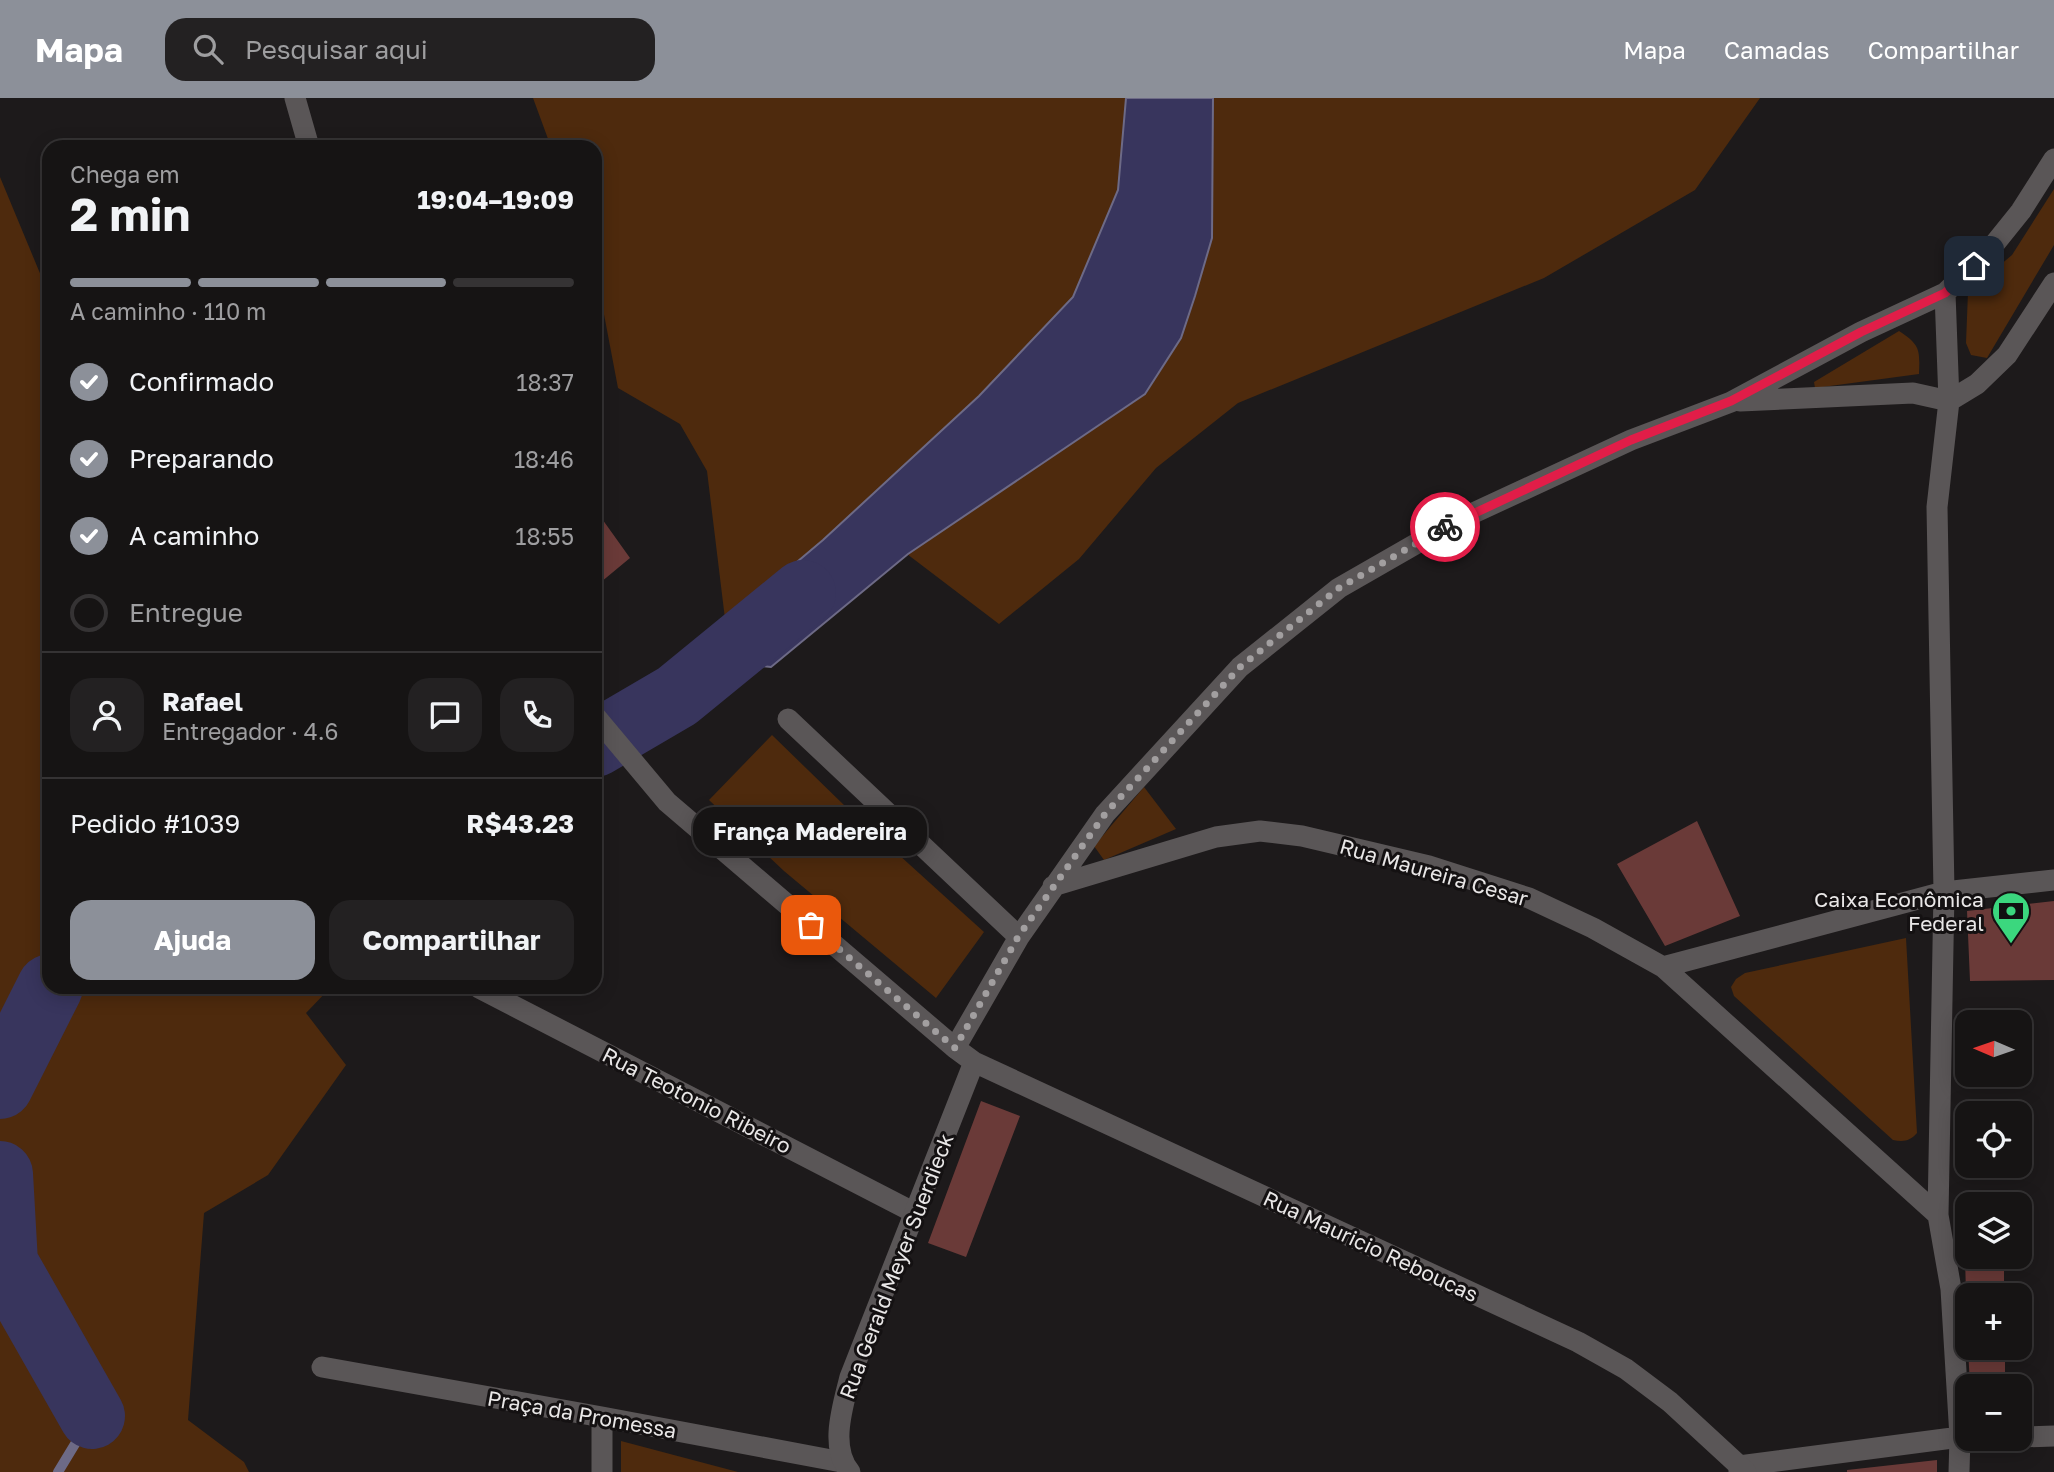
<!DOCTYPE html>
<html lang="pt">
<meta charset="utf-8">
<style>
:root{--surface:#161414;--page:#232122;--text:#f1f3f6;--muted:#9e9ea0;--line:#353334;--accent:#8c9099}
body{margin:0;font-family:"Golos Text",sans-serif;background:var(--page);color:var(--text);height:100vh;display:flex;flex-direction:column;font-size:26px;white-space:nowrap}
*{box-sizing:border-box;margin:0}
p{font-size:23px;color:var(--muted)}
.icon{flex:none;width:38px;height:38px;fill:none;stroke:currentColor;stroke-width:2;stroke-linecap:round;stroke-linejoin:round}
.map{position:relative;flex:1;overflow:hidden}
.details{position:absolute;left:42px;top:42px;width:560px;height:854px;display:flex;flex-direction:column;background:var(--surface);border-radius:21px;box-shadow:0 4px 18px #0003,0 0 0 2px var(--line)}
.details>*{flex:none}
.needle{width:46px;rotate:272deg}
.controls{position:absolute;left:1955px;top:912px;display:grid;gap:14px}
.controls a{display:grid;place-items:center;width:77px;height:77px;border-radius:14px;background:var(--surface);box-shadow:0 4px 18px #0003,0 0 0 2px var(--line);font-size:35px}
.pin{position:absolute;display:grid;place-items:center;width:60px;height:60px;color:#fff;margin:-30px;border-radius:14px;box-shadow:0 4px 10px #0006}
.courier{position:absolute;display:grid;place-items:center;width:70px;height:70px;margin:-35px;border:5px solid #e11d48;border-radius:50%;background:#fff;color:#222;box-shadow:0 2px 9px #0007}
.bubble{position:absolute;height:49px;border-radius:21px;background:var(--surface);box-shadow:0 4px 18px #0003,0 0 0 2px var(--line);font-size:23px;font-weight:700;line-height:49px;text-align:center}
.headline em{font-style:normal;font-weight:700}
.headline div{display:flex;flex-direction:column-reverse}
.headline{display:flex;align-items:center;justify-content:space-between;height:119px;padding:0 28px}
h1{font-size:46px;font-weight:700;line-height:52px}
.bar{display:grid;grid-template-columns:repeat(4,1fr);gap:10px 7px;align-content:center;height:84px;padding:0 28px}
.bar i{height:9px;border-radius:5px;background:var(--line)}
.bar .on{background:var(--accent)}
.bar p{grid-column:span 4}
.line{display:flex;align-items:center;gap:18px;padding:0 28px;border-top:2px solid var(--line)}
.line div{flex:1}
.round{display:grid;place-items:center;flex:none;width:74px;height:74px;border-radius:21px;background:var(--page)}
ol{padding:0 28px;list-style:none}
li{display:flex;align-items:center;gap:21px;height:77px}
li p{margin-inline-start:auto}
li .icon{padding:7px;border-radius:50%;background:var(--accent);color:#fff;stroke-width:4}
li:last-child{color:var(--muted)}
li i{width:38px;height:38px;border:4px solid var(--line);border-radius:50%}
.cta{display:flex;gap:14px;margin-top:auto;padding:14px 28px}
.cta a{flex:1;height:80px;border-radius:21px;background:var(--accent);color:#fff;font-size:28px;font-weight:700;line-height:80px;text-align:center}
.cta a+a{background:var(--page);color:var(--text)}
header{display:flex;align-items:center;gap:42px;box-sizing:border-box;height:98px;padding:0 35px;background:var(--accent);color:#fff}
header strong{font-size:33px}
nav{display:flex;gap:38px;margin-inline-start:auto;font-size:24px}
.search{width:490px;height:63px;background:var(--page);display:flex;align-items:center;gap:18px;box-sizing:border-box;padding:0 24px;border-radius:21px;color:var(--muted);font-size:26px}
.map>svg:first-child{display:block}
</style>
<header>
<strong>Mapa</strong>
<div class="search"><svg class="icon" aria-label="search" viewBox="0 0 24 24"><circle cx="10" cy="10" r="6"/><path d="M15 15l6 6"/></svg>Pesquisar aqui</div>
<nav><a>Mapa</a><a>Camadas</a><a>Compartilhar</a></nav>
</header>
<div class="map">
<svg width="2054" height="1374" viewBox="0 0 2054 1374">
<rect width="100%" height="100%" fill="#1d1a1b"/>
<path fill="#4e2a0d" d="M533 0H1126L1118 92 1073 199 979 298 823 442 772 485 726 529 707 373 680 326 618 290 595 169V49H551Z
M1213 0H1760L1695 92 1544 180 1238 305 1156 370 1079 461 999 526 907 456 1146 296 1181 240 1195 198 1212 140Z
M0 79 49 197V889H331L306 915 346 967 268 1077 204 1115 188 1322 244 1364 249 1374H0Z
M2054 91V147L1987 260 1971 257 1966 245 1968 194 2012 157Z
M1899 233C1920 247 1920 251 1919 276L1815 290 1814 284Z
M772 637 845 708 984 834 936 900 784 773 709 702Z
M1144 689 1176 731 1104 762 1094 748Z
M1906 840 1917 1035C1910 1043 1904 1044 1893 1042L1734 898 1731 889 1736 881 1745 875Z
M621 1343 738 1374H621Z"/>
<path fill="#38355d" stroke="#6d6a86" stroke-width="2" d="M1126 0H1213L1212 140 1195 198 1181 240 1145 296 908 456 771 569C737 566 734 561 726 529L772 485 823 442 979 298 1073 199 1118 92Z"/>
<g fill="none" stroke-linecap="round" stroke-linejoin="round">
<path stroke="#6d6a86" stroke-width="10" d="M58 1374 92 1318"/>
<path stroke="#38355d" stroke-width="66" d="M595 646 677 598 803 495
M0 988 50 889
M0 1076 5 1165 92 1318"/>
</g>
<path fill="#6a3a38" d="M595 411 630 460 595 489Z
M1697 723 1740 818 1665 848 1617 766Z
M2054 803V882L1970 883 1967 813Z
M981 1003 1020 1018 966 1159 928 1145Z
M1965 1158H2004V1197H1966Z
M1968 1250H2005V1288H1970Z
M1937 1362V1374H1847V1372Z"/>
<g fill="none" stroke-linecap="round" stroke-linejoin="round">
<path stroke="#5a5657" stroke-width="21" d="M1740 303 1913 295 1949 303 1945 195
M788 621 1019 839
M1053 788 1216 739 1260 733 1302 738 1429 768 1529 800 1593 830 1663 869 1938 1117 1951 1191 1960 1339 1739 1368V1374
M1663 869 1944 794 2054 782
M479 890 915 1115
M955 950 1019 839 1105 716 1240 569 1339 490 1454 424 1631 342 1731 304 1861 234 1945 195 1988 154 2021 113 2054 61
M1938 1117 1944 794 1937 409 1949 303 1977 286 2007 257 2054 185
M322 1269 602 1319 842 1364
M602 1374V1319"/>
<path stroke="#5a5657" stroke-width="21" d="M295 0 309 49
M595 618 667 704 955 950 974 964 1578 1244 1626 1271 1670 1304 1746 1374
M2020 1339 2054 1338
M850 1374C829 1349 843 1308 850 1279L974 964
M1959 1374 1960 1339H1967"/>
</g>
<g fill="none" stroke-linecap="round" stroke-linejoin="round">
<path stroke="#a29fa0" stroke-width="7" stroke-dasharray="0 12.6" d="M811 827 955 950 1018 839 1105 716 1240 569 1339 490 1445 429"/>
<path stroke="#e11d48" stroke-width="9" d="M1445 429 1631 342 1731 303 1861 234 1945 195 1974 168"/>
</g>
<defs>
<symbol id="bank-pin" viewBox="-11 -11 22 30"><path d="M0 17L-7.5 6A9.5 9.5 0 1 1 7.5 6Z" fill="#3bd77e" stroke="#141112"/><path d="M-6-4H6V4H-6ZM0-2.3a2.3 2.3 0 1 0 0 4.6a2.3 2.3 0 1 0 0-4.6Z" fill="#111"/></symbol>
</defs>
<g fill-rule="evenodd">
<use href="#bank-pin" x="1989" y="791" width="44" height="60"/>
</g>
<g text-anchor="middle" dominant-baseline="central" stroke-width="6" stroke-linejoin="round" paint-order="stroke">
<g font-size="21" fill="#e9e7e7" stroke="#141112">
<text transform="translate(1434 774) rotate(16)">Rua Maureira Cesar</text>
<text transform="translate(697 1002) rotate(27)">Rua Teotonio Ribeiro</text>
<text transform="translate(1371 1148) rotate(25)">Rua Mauricio Reboucas</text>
<text transform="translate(896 1168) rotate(-69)">Rua Gerald Meyer Suerdieck</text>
<text transform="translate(582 1316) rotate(10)">Praça da Promessa</text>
</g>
<g font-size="21" fill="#e9e7e7" stroke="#141112" text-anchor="end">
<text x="1984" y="801">Caixa Econômica<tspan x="1984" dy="24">Federal</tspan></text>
</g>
</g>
</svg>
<div class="controls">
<a><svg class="needle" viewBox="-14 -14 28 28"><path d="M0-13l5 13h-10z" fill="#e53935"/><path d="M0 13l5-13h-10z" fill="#9e9ea0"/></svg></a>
<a><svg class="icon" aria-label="locate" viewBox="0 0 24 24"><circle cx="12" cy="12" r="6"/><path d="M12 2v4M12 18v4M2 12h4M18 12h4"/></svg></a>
<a><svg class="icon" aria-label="layers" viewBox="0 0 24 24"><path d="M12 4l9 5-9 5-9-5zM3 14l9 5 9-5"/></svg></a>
<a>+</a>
<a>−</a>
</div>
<div class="pin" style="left:811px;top:827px;background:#ea580c"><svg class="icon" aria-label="bag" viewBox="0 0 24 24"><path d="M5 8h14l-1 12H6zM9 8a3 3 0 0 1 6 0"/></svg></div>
<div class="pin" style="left:1974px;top:168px;background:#1f2937"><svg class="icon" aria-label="home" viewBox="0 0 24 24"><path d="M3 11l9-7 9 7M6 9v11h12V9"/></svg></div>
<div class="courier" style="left:1445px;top:429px"><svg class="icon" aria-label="bike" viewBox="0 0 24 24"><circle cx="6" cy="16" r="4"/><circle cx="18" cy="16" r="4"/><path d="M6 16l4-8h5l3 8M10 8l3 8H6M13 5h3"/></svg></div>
<div class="bubble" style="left:693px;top:709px;width:234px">França Madereira</div>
<section class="details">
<div class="headline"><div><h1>2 min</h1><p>Chega em</p></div><em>19:04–19:09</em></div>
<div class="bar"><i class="on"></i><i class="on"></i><i class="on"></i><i></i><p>A caminho · 110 m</p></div>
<ol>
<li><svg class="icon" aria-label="check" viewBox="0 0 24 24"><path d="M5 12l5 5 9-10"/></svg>Confirmado<p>18:37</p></li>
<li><svg class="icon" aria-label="check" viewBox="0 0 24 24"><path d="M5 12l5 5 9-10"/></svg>Preparando<p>18:46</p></li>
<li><svg class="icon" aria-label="check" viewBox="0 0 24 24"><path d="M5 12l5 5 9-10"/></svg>A caminho<p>18:55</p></li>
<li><i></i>Entregue</li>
</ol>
<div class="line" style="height:126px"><a class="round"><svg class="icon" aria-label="person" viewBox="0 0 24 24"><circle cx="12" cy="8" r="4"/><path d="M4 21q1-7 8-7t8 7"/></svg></a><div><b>Rafael</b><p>Entregador · 4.6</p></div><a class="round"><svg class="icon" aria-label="chat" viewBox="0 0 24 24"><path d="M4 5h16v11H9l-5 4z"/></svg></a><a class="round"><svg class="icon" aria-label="phone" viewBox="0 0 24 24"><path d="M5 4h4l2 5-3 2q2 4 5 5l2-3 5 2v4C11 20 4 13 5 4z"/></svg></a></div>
<div class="line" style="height:91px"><div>Pedido #1039</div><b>R$43.23</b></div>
<div class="cta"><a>Ajuda</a><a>Compartilhar</a></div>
</section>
</div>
